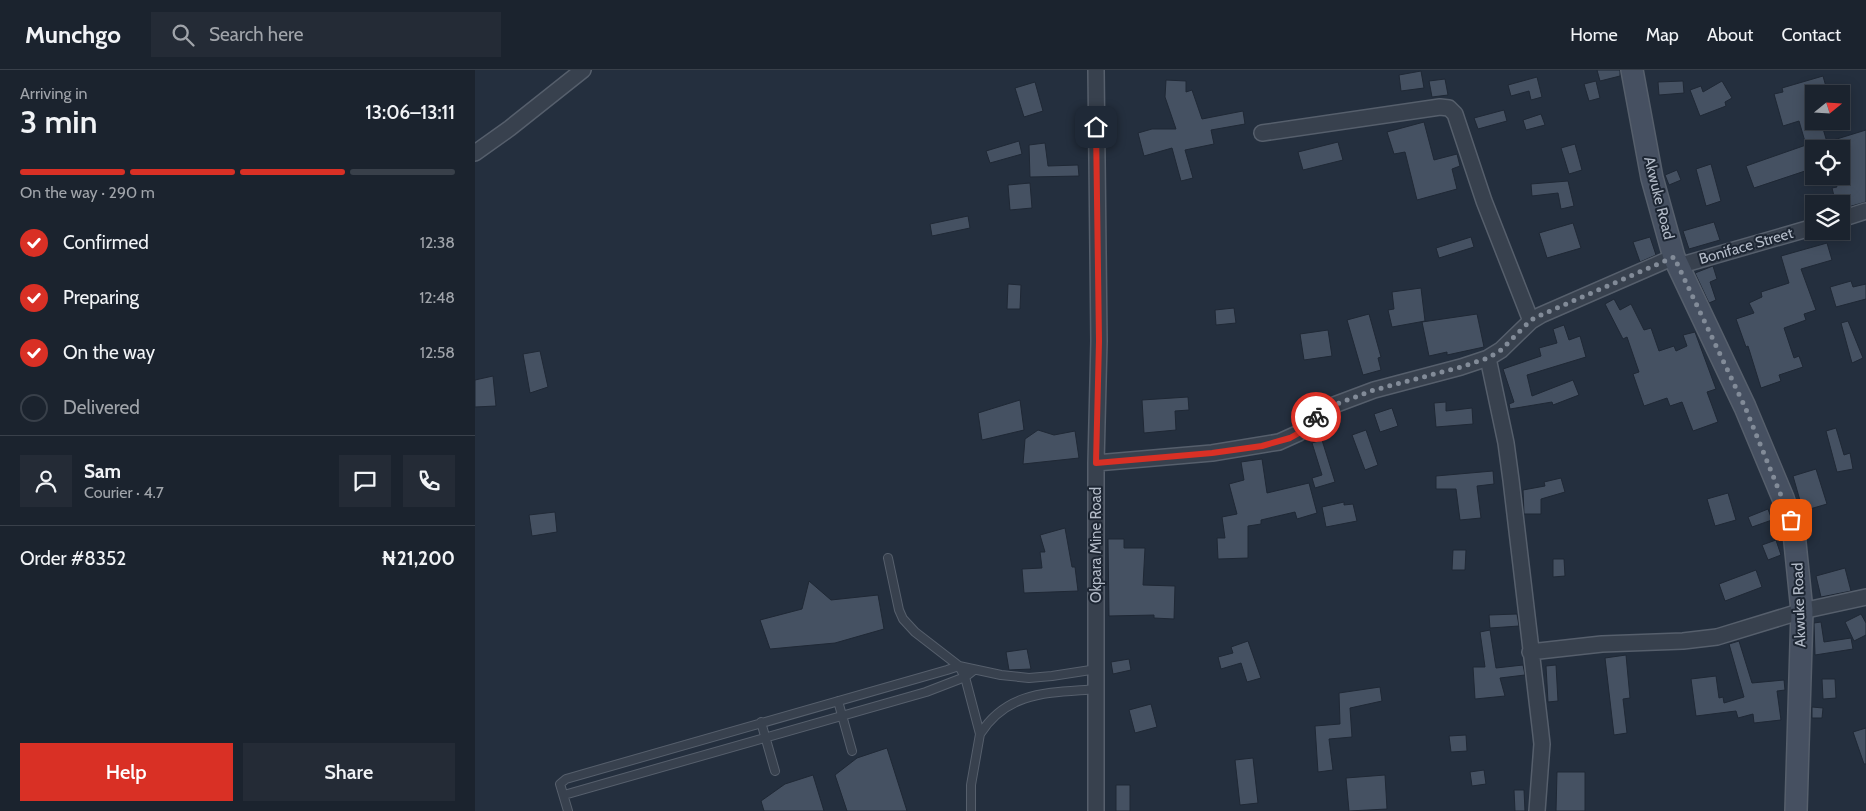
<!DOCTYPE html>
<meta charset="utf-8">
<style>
:root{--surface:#1b232e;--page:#242b36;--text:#f1f3f6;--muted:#a0a4aa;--line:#39404a;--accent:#d93025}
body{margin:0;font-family:Cabin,sans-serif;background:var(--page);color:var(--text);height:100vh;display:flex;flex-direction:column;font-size:19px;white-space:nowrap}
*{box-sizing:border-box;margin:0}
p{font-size:16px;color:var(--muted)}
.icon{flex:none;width:28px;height:28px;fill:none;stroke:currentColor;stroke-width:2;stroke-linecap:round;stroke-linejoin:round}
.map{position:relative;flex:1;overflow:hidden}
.panel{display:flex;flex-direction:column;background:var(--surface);width:475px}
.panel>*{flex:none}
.needle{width:32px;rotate:72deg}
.controls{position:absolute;left:1330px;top:15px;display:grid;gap:10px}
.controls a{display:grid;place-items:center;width:45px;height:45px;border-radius:0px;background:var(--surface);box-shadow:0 2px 12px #0003,0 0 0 1px var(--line);font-size:25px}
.pin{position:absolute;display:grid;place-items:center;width:42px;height:42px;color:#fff;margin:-21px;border-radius:10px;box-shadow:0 2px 8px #0006}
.courier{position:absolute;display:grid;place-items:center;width:50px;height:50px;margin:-25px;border:4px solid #d93025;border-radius:50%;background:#fff;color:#222;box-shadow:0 1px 6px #0007}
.head em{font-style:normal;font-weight:600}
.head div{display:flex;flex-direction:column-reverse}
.head{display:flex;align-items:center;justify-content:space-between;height:85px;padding:0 20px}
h1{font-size:32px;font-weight:600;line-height:38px}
.bar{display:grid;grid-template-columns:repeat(4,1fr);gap:8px 5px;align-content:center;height:60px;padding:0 20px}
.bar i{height:6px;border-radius:4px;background:var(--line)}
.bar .selected{background:var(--accent)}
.bar p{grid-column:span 4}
.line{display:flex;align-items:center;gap:12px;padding:0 20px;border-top:1px solid var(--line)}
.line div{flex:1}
.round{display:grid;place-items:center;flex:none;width:52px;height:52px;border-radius:0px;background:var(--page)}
ol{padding:0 20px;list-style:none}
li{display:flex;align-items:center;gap:15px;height:55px}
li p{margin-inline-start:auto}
li .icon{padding:5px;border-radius:50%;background:var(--accent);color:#fff;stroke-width:4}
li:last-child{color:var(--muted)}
li i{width:28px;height:28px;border:2px solid var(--line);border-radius:50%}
.primary-button{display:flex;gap:10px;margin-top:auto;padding:10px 20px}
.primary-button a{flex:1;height:58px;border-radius:0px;background:var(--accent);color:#fff;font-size:20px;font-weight:600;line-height:58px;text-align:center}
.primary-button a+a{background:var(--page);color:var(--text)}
header{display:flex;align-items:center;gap:30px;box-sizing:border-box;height:70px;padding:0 25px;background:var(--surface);border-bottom:1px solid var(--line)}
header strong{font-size:24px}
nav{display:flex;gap:28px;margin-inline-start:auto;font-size:18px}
.search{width:350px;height:45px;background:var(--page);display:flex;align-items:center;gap:12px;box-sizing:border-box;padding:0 18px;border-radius:0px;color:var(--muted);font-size:19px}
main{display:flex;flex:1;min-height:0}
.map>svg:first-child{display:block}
</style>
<header>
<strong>Munchgo</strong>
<div class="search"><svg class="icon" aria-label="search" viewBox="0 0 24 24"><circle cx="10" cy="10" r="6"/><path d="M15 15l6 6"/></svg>Search here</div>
<nav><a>Home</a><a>Map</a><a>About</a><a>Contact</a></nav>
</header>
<main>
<section class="panel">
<div class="head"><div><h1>3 min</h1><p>Arriving in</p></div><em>13:06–13:11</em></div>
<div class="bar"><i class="selected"></i><i class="selected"></i><i class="selected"></i><i></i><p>On the way · 290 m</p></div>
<ol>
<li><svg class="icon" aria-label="check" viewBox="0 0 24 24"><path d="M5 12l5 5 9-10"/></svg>Confirmed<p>12:38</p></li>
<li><svg class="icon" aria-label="check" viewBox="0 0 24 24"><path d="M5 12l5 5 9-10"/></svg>Preparing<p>12:48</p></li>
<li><svg class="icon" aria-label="check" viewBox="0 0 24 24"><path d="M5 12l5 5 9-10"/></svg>On the way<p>12:58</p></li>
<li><i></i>Delivered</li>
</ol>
<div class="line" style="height:90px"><a class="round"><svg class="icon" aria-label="person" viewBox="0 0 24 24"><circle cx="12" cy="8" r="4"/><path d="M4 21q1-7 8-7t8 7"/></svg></a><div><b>Sam</b><p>Courier · 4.7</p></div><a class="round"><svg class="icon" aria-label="chat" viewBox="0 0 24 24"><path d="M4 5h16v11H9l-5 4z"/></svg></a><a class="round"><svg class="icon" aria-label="phone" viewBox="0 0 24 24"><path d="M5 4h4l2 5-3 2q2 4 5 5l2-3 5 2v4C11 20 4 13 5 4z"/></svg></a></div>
<div class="line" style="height:65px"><div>Order #8352</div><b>₦21,200</b></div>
<div class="primary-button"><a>Help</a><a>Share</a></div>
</section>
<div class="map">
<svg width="1391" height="741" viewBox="0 0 1391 741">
<rect width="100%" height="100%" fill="#242f3e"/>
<path fill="#455162" stroke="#1f2835" d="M1122 0H1145V6L1125 11Z
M946 1 949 18 926 21 924 5Z
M1348 6 1353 24H1339V54L1346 52 1352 72 1391 60V132L1366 139V134H1361L1357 118 1362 117 1358 106H1366V79H1339V98L1279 118 1271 96 1331 75 1324 51 1308 56 1299 24 1308 22 1307 18Z
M1062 7 1067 27 1056 30 1054 21 1036 26 1033 15Z
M970 9 973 25 957 27 954 11Z
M691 10 711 11V22L717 20 727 49 768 41 770 54 736 60 739 74 710 80 718 108 706 111 697 78 669 86 663 63 677 59H701L690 27Z
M1121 11 1125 28 1114 31 1109 14Z
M1208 11 1209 23 1184 25 1183 12Z
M1247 11 1257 28 1250 32 1251 36 1225 46 1215 20 1226 16 1228 22Z
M560 12 568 41 549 47 540 18Z
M1029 40 1032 51 1003 59 999 48Z
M1066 44 1070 55 1051 60 1048 50Z
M949 52 959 90 982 84 985 96 977 99 982 119 942 130 930 82 919 84 912 62Z
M544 71 547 84 515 93 511 81Z
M863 72 868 90 828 100 823 82Z
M570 73 573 96 603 95 604 106 555 107 554 75Z
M1100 74 1107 100 1094 104 1086 78Z
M1236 94 1246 131 1231 136 1221 99Z
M1202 100 1206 110 1194 115 1190 105Z
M1093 111 1099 136 1086 139 1083 123 1057 126 1056 114Z
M555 113 557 138 535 140 533 115Z
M493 146 495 158 457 166 455 154Z
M1239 152 1245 170 1214 179 1208 161Z
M1098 153 1106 178 1072 188 1064 163Z
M996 167 999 177 964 188 961 178Z
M1175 167 1181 185 1165 192 1158 172Z
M1352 173 1357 190 1326 199 1341 240 1329 244 1331 250 1309 258 1319 288 1324 286 1328 297 1304 305 1306 311 1286 318 1273 276 1271 277 1261 249 1279 243 1274 233 1287 227 1286 222 1314 213 1306 186Z
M1238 196 1242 209 1235 212 1241 230 1234 233 1220 203Z
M1376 211 1378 217 1391 214V229L1361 237 1355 217Z
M533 214 546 215 545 239H532Z
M946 218 950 251 917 257 913 240 919 239 917 222Z
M1139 229 1145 240 1156 234 1169 260 1176 258 1184 281 1199 276 1201 281 1212 276 1208 265 1220 262 1241 319 1232 322 1243 352 1218 361 1207 332 1195 336 1192 328 1169 336 1158 304 1164 302 1152 267 1148 269 1130 234Z
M759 238 761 253 741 255 740 240Z
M894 244 906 287 903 288 906 300 888 305 872 250Z
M1002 244 1009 277 972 285V282L954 286 947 252Z
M1373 251 1388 288 1377 293 1366 253Z
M1089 255 1094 270 1105 266 1111 287 1052 305 1057 326 1098 310 1104 325 1078 335 1077 332 1035 339 1034 334 1039 332 1028 299 1066 286 1064 278 1082 273 1078 259Z
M853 260 857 286 829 290 825 264Z
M65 281 73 317 55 323 48 284Z
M18 306 21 336 0 337V310Z
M713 327 714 340 700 341 701 360 669 363 667 330Z
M545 330 549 360 507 370 503 343Z
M971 332V341L997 338 998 354 961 357 959 333Z
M917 338 923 356 905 362 899 344Z
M1361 358 1369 385 1375 383 1378 399 1362 402 1351 361Z
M563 360 579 365 600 361 604 388 548 394 550 369Z
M891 360 903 395 890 400 877 365Z
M847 370 860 412 840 418 837 408 847 405 837 373Z
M787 389 792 423 834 413 842 443 822 449 820 442 786 450V454L773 456V488L743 489 742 468H750L747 447 762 444 754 414 769 410 766 392Z
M1341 399 1352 434 1328 441 1318 406Z
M1018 401 1019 414 1002 416 1006 448 985 450 981 419H961V406Z
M1086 408 1090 422 1066 429V444H1049L1048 420 1070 416 1069 412Z
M1253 423 1261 450 1240 456 1232 429Z
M869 432V435L878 434 882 451 851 457 847 437Z
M1293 439 1297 450 1277 457 1273 447Z
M80 442 82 462 57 466 54 445Z
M590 458 597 497H600L603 521 549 523 547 499 567 498 565 482H570L565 465Z
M633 469H649V478H670L668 515 700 516 699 549 679 548V545L634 546Z
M1301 470 1306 485 1293 490 1287 475Z
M978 480H991L990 500H977Z
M1078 489H1089L1090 506 1078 507Z
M1370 498 1376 521 1346 527 1341 506Z
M1281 500 1287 517 1250 531 1244 514Z
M334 511 356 530 403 525 409 559 360 573 295 579 285 550 327 539Z
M1042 544 1044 556 1015 558 1014 545Z
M1386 544 1391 553V565L1379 571 1370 552Z
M1346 552 1349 572 1376 568 1378 579 1340 585 1339 553Z
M1015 560 1021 598 1048 595 1050 605 1025 608 1030 626 1000 629 998 597H1010L1005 562Z
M773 571 786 608 772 612 766 593 746 599 743 587 758 583 756 577Z
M1264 571 1277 613 1309 610 1310 620 1302 621 1306 650 1279 653 1278 644 1263 648 1261 641 1221 646 1216 609 1241 606 1244 628 1248 627 1249 633 1269 627 1254 574Z
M552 579 556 599 534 600 531 582Z
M1151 585 1155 628 1148 629 1152 663 1139 665 1130 588Z
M654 589 656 600 638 604 636 592Z
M1081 595 1083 631 1073 632 1071 596Z
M1347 609H1360L1361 628 1348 629Z
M905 617 907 631 875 638 877 667 854 669 858 700 843 702 840 656 865 654 864 623Z
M676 634 682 657 660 663 654 640Z
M1337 637 1348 638 1347 648H1337Z
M1391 658V694H1389L1378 662Z
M991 665 992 681 976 682 974 666Z
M412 678 432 741H372L360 705 382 688Z
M778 688 783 733 765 735 760 690Z
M1009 700 1011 714 997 716 995 702Z
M1082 702H1110V741H1081Z
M338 705 349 741H289L286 731 310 714Z
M910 705 912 739 874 741 871 708Z
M641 715H655V741H641Z
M1039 720H1049L1050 741H1040Z"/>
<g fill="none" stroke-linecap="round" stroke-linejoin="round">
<defs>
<path id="service" d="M413 488 424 540 428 549 440 562 484 596 490 607 505 664 496 715V741
M363 631 377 681
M286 652 300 701
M505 664C533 620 575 623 622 619
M89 725 451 622 490 607 499 600
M93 741 85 714 91 709 472 600 484 596 526 605 554 608 577 606 622 599"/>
<path id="minor" d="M621 0 624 271 621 393V741
M787 63 965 37 974 38 980 44 1009 131 1056 251
M0 83 35 58 108 0
M1366 149 1391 141
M1203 196 1339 157
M1013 288 1031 373 1036 410 1065 656 1067 674 1062 741
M621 393 737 383 804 372 824 363 845 342 851 338 899 320 986 297 1013 288 1026 280 1056 251 1066 245 1199 187
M1055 582 1127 574 1208 571 1242 567 1327 541 1391 527"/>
<path id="secondary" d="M1157 0 1177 108 1199 187 1270 337 1308 428 1319 463 1327 541 1321 741"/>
</defs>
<use href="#service" stroke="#565f6c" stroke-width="10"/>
<use href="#minor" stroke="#565f6c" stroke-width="18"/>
<use href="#secondary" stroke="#565f6c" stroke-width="24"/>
<use href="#service" stroke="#38414e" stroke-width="8"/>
<use href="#minor" stroke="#38414e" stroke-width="15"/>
<use href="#secondary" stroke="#465061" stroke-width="21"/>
</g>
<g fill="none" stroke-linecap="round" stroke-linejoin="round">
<path stroke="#828b98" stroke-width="5" stroke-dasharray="0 9" d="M841 347 851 338 899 320 986 297 1013 288 1026 280 1056 250 1066 245 1199 187 1270 337 1316 450"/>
<path stroke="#d93025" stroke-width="6" d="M621 57 624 271 621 393 737 383 787 376 815 368 824 363 841 347"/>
</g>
<g text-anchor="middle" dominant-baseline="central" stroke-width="4" stroke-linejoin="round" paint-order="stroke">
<g font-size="15" fill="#b4bcc9" stroke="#1d2633">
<text transform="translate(1184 128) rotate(76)">Akwuke Road</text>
<text transform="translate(1271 176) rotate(-16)">Boniface Street</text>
<text transform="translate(621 475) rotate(-90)">Okpara Mine Road</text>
<text transform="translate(1324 535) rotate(-92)">Akwuke Road</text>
</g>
</g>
</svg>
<div class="controls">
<a><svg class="needle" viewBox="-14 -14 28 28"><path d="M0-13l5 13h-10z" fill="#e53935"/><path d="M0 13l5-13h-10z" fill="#a0a4aa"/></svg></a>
<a><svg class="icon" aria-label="locate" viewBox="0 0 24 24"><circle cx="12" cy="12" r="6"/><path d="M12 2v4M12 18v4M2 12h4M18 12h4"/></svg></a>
<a><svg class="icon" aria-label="layers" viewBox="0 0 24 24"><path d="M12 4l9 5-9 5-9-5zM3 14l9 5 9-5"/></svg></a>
</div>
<div class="pin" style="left:1316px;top:450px;background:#ea580c"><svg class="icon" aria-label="bag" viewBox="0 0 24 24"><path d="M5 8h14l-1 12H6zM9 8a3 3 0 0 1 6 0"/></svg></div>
<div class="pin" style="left:621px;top:57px;background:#1f2937"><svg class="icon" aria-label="home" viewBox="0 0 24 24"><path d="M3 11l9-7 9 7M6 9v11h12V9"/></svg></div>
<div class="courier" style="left:841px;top:347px"><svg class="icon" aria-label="bike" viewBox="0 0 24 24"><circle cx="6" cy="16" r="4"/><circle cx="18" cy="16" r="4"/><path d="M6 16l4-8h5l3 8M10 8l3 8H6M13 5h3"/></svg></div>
</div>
</main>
